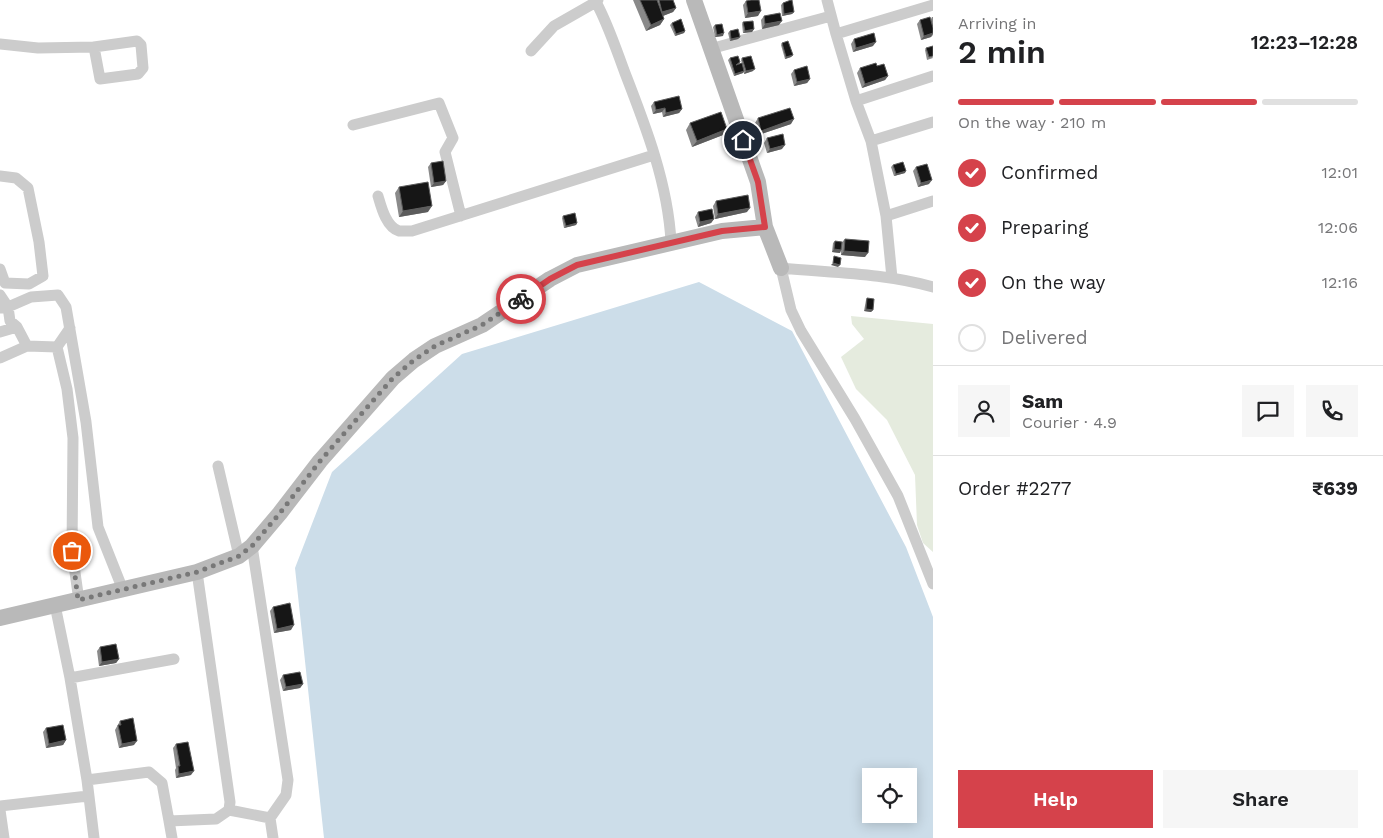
<!DOCTYPE html>
<meta charset="utf-8">
<style>
:root{--surface:#fff;--page:#f6f6f6;--text:#202124;--muted:#757577;--line:#e0e0e0;--accent:#d5424b}
body{margin:0;font-family:"Work Sans",sans-serif;background:var(--page);color:var(--text);height:100vh;display:flex;flex-direction:column;font-size:19px;white-space:nowrap}
*{box-sizing:border-box;margin:0}
p{font-size:16px;color:var(--muted)}
.icon{flex:none;width:28px;height:28px;fill:none;stroke:currentColor;stroke-width:2;stroke-linecap:round;stroke-linejoin:round}
.map{position:relative;flex:1;overflow:hidden}
.sheet{display:flex;flex-direction:column;background:var(--surface);width:450px}
.sheet>*{flex:none}
.fabs{position:absolute;left:862px;top:768px;display:grid;gap:10px}
.fabs a{display:grid;place-items:center;width:55px;height:55px;border-radius:0px;background:var(--surface);box-shadow:0 2px 12px #0003;font-size:25px}
.pin{position:absolute;display:grid;place-items:center;width:42px;height:42px;color:#fff;margin:-21px;border:2px solid #fff;border-radius:50%;box-shadow:0 1px 5px #0007}
.courier{position:absolute;display:grid;place-items:center;width:50px;height:50px;margin:-25px;border:4px solid #d5424b;border-radius:50%;background:#fff;color:#222;box-shadow:0 1px 6px #0007}
.summary em{font-style:normal;font-weight:600}
.summary div{display:flex;flex-direction:column-reverse}
.summary{display:flex;align-items:center;justify-content:space-between;height:85px;padding:0 25px}
h1{font-size:32px;font-weight:600;line-height:38px}
.bar{display:grid;grid-template-columns:repeat(4,1fr);gap:8px 5px;align-content:center;height:60px;padding:0 25px}
.bar i{height:6px;border-radius:4px;background:var(--line)}
.bar .current{background:var(--accent)}
.bar p{grid-column:span 4}
.line{display:flex;align-items:center;gap:12px;padding:0 25px;border-top:1px solid var(--line)}
.line div{flex:1}
.round{display:grid;place-items:center;flex:none;width:52px;height:52px;border-radius:0px;background:var(--page)}
ol{padding:0 25px;list-style:none}
li{display:flex;align-items:center;gap:15px;height:55px}
li p{margin-inline-start:auto}
li .icon{padding:5px;border-radius:50%;background:var(--accent);color:#fff;stroke-width:4}
li:last-child{color:var(--muted)}
li i{width:28px;height:28px;border:2px solid var(--line);border-radius:50%}
.button{display:flex;gap:10px;margin-top:auto;padding:10px 25px}
.button a{flex:1;height:58px;border-radius:0px;background:var(--accent);color:#fff;font-size:20px;font-weight:600;line-height:58px;text-align:center}
.button a+a{background:var(--page);color:var(--text)}
main{display:flex;flex:1;min-height:0}
.map>svg:first-child{display:block}
</style>
<main>
<div class="map">
<svg width="933" height="838" viewBox="0 0 933 838">
<rect width="100%" height="100%" fill="#fff"/>
<path fill="#e5ebde" d="M851 316 933 324V552L923 543 917 525 915 475 887 420 856 389 841 357 864 339 852 324Z"/>
<path fill="#ccdde9" fill-rule="evenodd" d="M699 282 792 331 906 547 933 617V838H324L295 568 332 472 462 354ZM871 776H909V814H871Z"/>
<g fill="none" stroke-linecap="round" stroke-linejoin="round">
<path stroke="#ccc" stroke-width="11" d="M598 0 596 2C608 24 616 49 625 73 646 127 668 184 671 242
M827 0 836 34 856 101 871 141 886 216 892 278
M836 34 933 5
M0 44 38 48 94 47 137 41 141 45 143 68 138 74 100 79 94 47
M710 49 831 16
M531 51 554 26 596 2
M856 101 933 76
M353 125 439 103 453 138 445 152 461 216
M871 141 933 122
M0 176 16 178 28 188 39 242 43 276 29 284 5 283 0 269
M378 196C381 206 386 227 399 231 403 231 408 231 412 231L654 155
M886 216 933 201
M933 287C884 273 832 273 781 268L791 310 801 331 855 419 898 496 933 584
M0 295 8 307 0 308
M70 328 57 347 67 389 73 438 72 551 79 601
M0 332 17 327
M57 347 27 346 17 327 10 321 8 307 31 297 58 295 66 307 86 422 98 527 123 590
M0 358 27 346
M218 466 239 556
M252 546 288 780 286 795 270 818 273 838
M55 605 70 678 87 780 94 838
M70 678 174 659
M87 780 149 772 162 783 169 821
M0 806 88 796
M0 810 4 838
M229 810 270 818
M172 838 169 821 216 819 229 810 230 802 197 572"/>
<path stroke="#b9b9b9" stroke-width="16" d="M765 227 781 268
M0 618 197 572 239 556 252 546 280 513 320 461 393 378 414 360 435 346 482 325 550 279 577 265 722 231 765 227 758 182 694 0"/>
</g>
<path fill="#8a8a8a" d="M633 0H673L676 8 673 12 663 16 664 19 660 25 646 31Z
M746 1 758 16 745 18 743 5Z
M783 3 794 12 792 14 782 16 781 5Z
M764 16 779 25 762 29 761 20Z
M932 17H933V35L931 37 921 40 917 24 920 20 931 19Z
M743 22 754 29 752 32 743 33 742 24Z
M672 23 685 31 684 33 675 36 670 25Z
M715 25 723 36 715 37 713 27Z
M730 31 740 37 738 39 730 41 728 33Z
M854 39 873 46 853 52 851 44Z
M782 43 793 55 791 57 785 59 781 45Z
M926 48 933 58 927 60 925 50Z
M730 58 740 64 742 63 741 60 742 58 753 71 744 74V72L743 73 734 76 728 60Z
M877 66 888 76 885 80 862 88 857 73 860 68Z
M794 70 810 79 807 83 794 86 791 74Z
M654 102 682 109 679 113 663 117 662 112 653 114 651 106Z
M758 118 791 124 758 135 755 123Z
M690 123 727 129 723 135 692 147 686 130Z
M767 138 782 149 767 153 764 143Z
M431 163 446 181 443 185 431 187 428 167Z
M893 165 905 173 894 176 891 167Z
M916 167 929 184 918 187 913 171Z
M399 187 428 212 399 217 395 193Z
M716 201 747 212 715 219 713 206Z
M698 212 714 219 711 223 698 227 695 217Z
M563 216 577 223 576 225 564 228 562 218Z
M845 239 865 257 841 255V250L840 253 832 252 833 243 835 241 842 242Z
M867 298 873 310 871 312 864 311 866 300Z
M273 607 291 630 274 633 270 611Z
M100 647 119 659 116 663 99 666 97 651Z
M283 675 303 684 300 688 283 691 280 680Z
M120 721 134 745 119 748 115 730Z
M46 728 66 740 63 745 46 748 43 732Z
M176 744 191 775 176 778 175 770 176 768 173 748Z"/>
<path fill="#5c5c5c" d="M676 8 673 12 660 17 662 12Z
M761 11 758 16 745 18 748 13Z
M794 12 792 14 782 16 784 14Z
M664 19 660 25 646 31 651 25Z
M782 21 779 25 762 29 765 24Z
M754 29 752 32 743 33 745 31Z
M685 31 684 33 675 36 676 34Z
M724 33 723 36 715 37 717 35Z
M933 33 931 37 921 40 924 36Z
M740 37 738 39 730 41 731 39Z
M876 42 873 46 853 52 856 48Z
M793 55 791 57 785 59 786 57Z
M755 69 753 71 744 74 746 71Z
M744 71 743 73 734 76 735 74Z
M888 76 885 80 862 88 865 84Z
M810 79 807 83 794 86 797 82Z
M665 108 662 112 653 114 656 110Z
M682 109 679 113 663 117 666 113Z
M794 119 791 124 758 135 761 131Z
M727 129 723 135 692 147 697 141Z
M785 145 782 149 767 153 770 149Z
M906 171 905 173 894 176 896 174Z
M932 180 929 184 918 187 921 183Z
M446 181 443 185 431 187 434 183Z
M432 206 428 212 399 217 403 211Z
M750 208 747 212 715 219 718 214Z
M714 219 711 223 698 227 700 222Z
M577 223 576 225 564 228 566 226Z
M834 249 841 250 840 253 832 252Z
M844 251 868 253 865 257 841 255Z
M833 263 840 265 838 267 831 265Z
M866 309 873 310 871 312 864 311Z
M294 625 291 630 274 633 277 629Z
M119 659 116 663 99 666 102 662Z
M303 684 300 688 283 691 286 687Z
M66 740 63 745 46 748 49 744Z
M137 741 134 745 119 748 122 744Z
M194 771 191 775 176 778 179 774Z"/>
<path fill="#161616" stroke="#5c5c5c" d="M640 0H657L664 19 651 25Z
M659 0H673L676 8 662 12Z
M751 0H759L761 11 748 13 746 1Z
M791 0H792L794 12 784 14 783 3Z
M780 13 782 21 765 24 764 16Z
M930 17 933 28V33L924 36 920 20Z
M681 19 685 31 676 34 672 23Z
M753 21 754 29 745 31 743 22Z
M722 24 724 33 717 35 715 25Z
M738 29 740 37 731 39 730 31Z
M874 33 876 42 856 48 854 39Z
M788 41 793 55 786 57 782 43Z
M933 46V56L929 57 926 48Z
M738 56 740 62 736 65 742 63 744 71 735 74 730 58Z
M751 56 755 69 746 71 742 58Z
M876 63 877 66 884 64 888 76 865 84 860 68Z
M807 66 810 79 797 82 794 70Z
M679 96 682 109 666 113 665 108 656 110 654 102Z
M790 108 794 119 761 131 758 118Z
M721 112 727 129 697 141 690 123Z
M783 134 785 145 770 149 767 138Z
M443 161 446 181 434 183 431 163Z
M903 162 906 171 896 174 893 165Z
M927 164 932 180 921 183 916 167Z
M428 182 432 206 403 211 399 187Z
M748 195 750 208 718 214 716 201Z
M712 209 714 219 700 222 698 212Z
M575 213 577 223 566 226 563 216Z
M845 239 869 241 868 253 844 251Z
M835 241 842 242 841 250 834 249Z
M834 256 841 258 840 265 833 263Z
M867 298 874 299 873 310 866 309Z
M290 603 294 625 277 629 273 607Z
M116 644 119 659 102 662 100 647Z
M300 672 303 684 286 687 283 675Z
M133 718 137 741 122 744 118 725H121L120 721Z
M63 725 66 740 49 744 46 728Z
M188 742 194 771 179 774 178 766H180L176 744Z"/>
<g fill="none" stroke-linecap="round" stroke-linejoin="round">
<path stroke="#787878" stroke-width="5" stroke-dasharray="0 9" d="M72 551 78 600 197 572 239 556 252 546 280 513 320 461 393 378 414 360 435 346 482 325 521 299"/>
<path stroke="#d5424b" stroke-width="6" d="M521 299 550 279 577 265 722 231 765 227 758 182 743 140"/>
</g>
</svg>
<div class="fabs">
<a><svg class="icon" aria-label="locate" viewBox="0 0 24 24"><circle cx="12" cy="12" r="6"/><path d="M12 2v4M12 18v4M2 12h4M18 12h4"/></svg></a>
</div>
<div class="pin" style="left:72px;top:551px;background:#ea580c"><svg class="icon" aria-label="bag" viewBox="0 0 24 24"><path d="M5 8h14l-1 12H6zM9 8a3 3 0 0 1 6 0"/></svg></div>
<div class="pin" style="left:743px;top:140px;background:#1f2937"><svg class="icon" aria-label="home" viewBox="0 0 24 24"><path d="M3 11l9-7 9 7M6 9v11h12V9"/></svg></div>
<div class="courier" style="left:521px;top:299px"><svg class="icon" aria-label="bike" viewBox="0 0 24 24"><circle cx="6" cy="16" r="4"/><circle cx="18" cy="16" r="4"/><path d="M6 16l4-8h5l3 8M10 8l3 8H6M13 5h3"/></svg></div>
</div>
<section class="sheet">
<div class="summary"><div><h1>2 min</h1><p>Arriving in</p></div><em>12:23–12:28</em></div>
<div class="bar"><i class="current"></i><i class="current"></i><i class="current"></i><i></i><p>On the way · 210 m</p></div>
<ol>
<li><svg class="icon" aria-label="check" viewBox="0 0 24 24"><path d="M5 12l5 5 9-10"/></svg>Confirmed<p>12:01</p></li>
<li><svg class="icon" aria-label="check" viewBox="0 0 24 24"><path d="M5 12l5 5 9-10"/></svg>Preparing<p>12:06</p></li>
<li><svg class="icon" aria-label="check" viewBox="0 0 24 24"><path d="M5 12l5 5 9-10"/></svg>On the way<p>12:16</p></li>
<li><i></i>Delivered</li>
</ol>
<div class="line" style="height:90px"><a class="round"><svg class="icon" aria-label="person" viewBox="0 0 24 24"><circle cx="12" cy="8" r="4"/><path d="M4 21q1-7 8-7t8 7"/></svg></a><div><b>Sam</b><p>Courier · 4.9</p></div><a class="round"><svg class="icon" aria-label="chat" viewBox="0 0 24 24"><path d="M4 5h16v11H9l-5 4z"/></svg></a><a class="round"><svg class="icon" aria-label="phone" viewBox="0 0 24 24"><path d="M5 4h4l2 5-3 2q2 4 5 5l2-3 5 2v4C11 20 4 13 5 4z"/></svg></a></div>
<div class="line" style="height:65px"><div>Order #2277</div><b>₹639</b></div>
<div class="button"><a>Help</a><a>Share</a></div>
</section>
</main>
